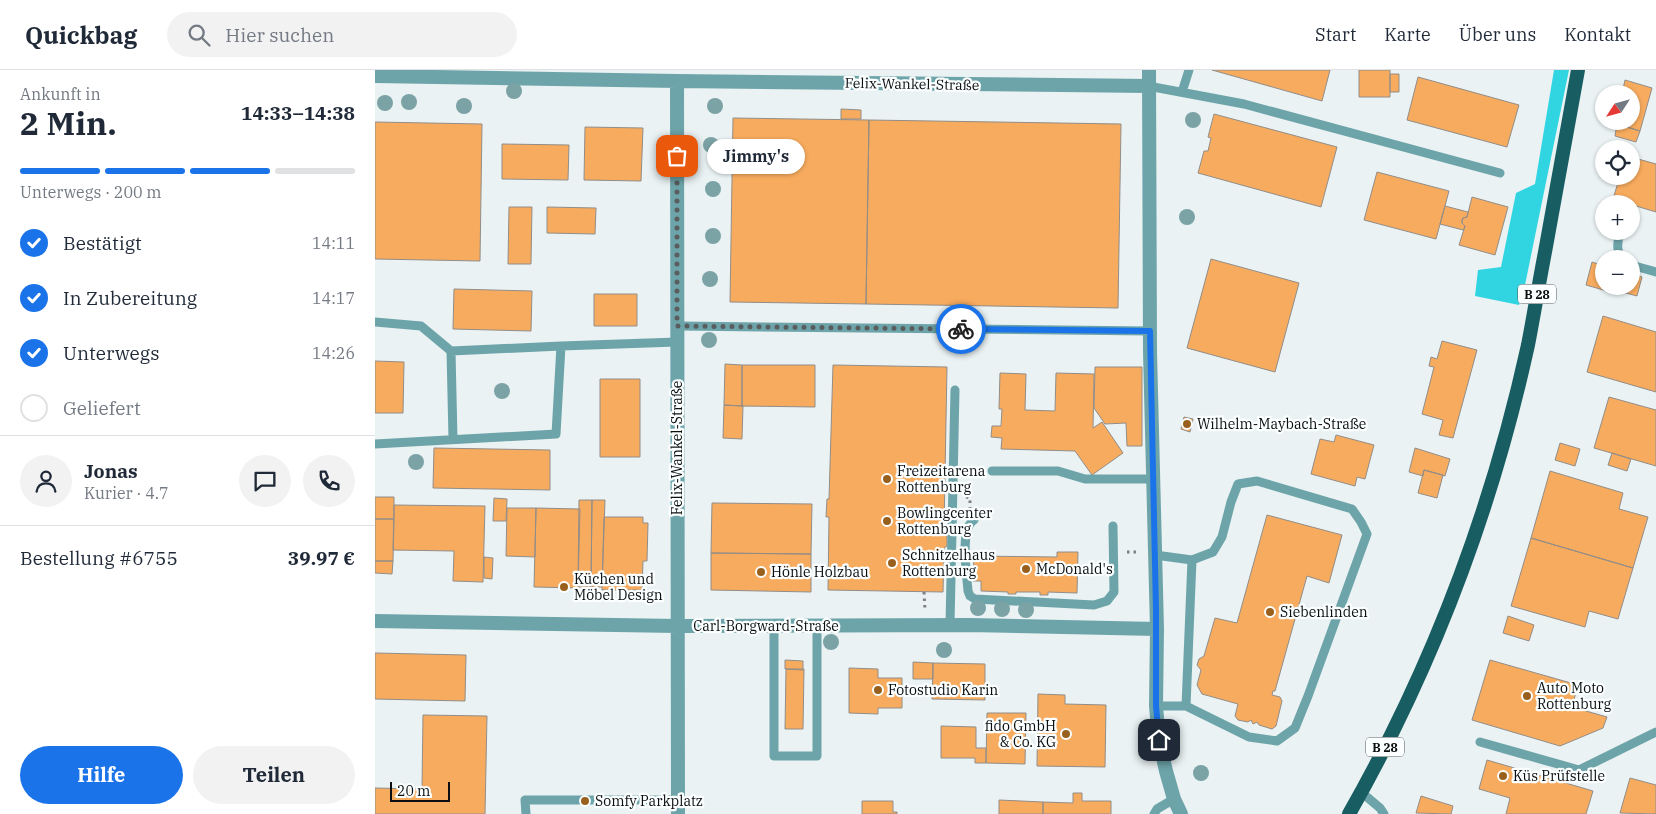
<!DOCTYPE html>
<html lang="de">
<meta charset="utf-8">
<style>
:root{--surface:#fff;--page:#f2f2f3;--text:#1f2937;--muted:#747a83;--line:#e0e1e3;--accent:#1a73e8}
body{margin:0;font-family:"IBM Plex Serif",serif;background:var(--page);color:var(--text);height:100vh;display:flex;flex-direction:column;font-size:19px;white-space:nowrap}
*{box-sizing:border-box;margin:0}
p{font-size:16px;color:var(--muted)}
.icon{flex:none;width:28px;height:28px;fill:none;stroke:currentColor;stroke-width:2;stroke-linecap:round;stroke-linejoin:round}
.map{position:relative;flex:1;overflow:hidden}
.side{display:flex;flex-direction:column;background:var(--surface);width:375px}
.side>*{flex:none}
.needle{width:32px;rotate:234deg}
.tools{position:absolute;left:1220px;top:15px;display:grid;gap:10px}
.tools a{display:grid;place-items:center;width:45px;height:45px;border-radius:50%;background:var(--surface);box-shadow:0 1px 4px #0004;font-size:25px}
.scale{position:absolute;left:15px;bottom:12px;width:60px;box-sizing:border-box;padding-left:5px;border:2px solid #0b0d0e;border-top:0;font-size:14px;line-height:18px;white-space:nowrap;color:#0b0d0e;-webkit-text-stroke:4px #fbffff;paint-order:stroke}
.pin{position:absolute;display:grid;place-items:center;width:42px;height:42px;color:#fff;margin:-21px;border-radius:10px;box-shadow:0 2px 8px #0006}
.courier{position:absolute;display:grid;place-items:center;width:50px;height:50px;margin:-25px;border:4px solid #1a73e8;border-radius:50%;background:#fff;color:#222;box-shadow:0 1px 6px #0007}
.bubble{position:absolute;height:35px;border-radius:18px;background:var(--surface);box-shadow:0 1px 4px #0004;font-size:16px;font-weight:700;line-height:35px;text-align:center}
.overview em{font-style:normal;font-weight:700}
.overview div{display:flex;flex-direction:column-reverse}
.overview{display:flex;align-items:center;justify-content:space-between;height:85px;padding:0 20px}
h1{font-size:32px;font-weight:700;line-height:38px}
.bar{display:grid;grid-template-columns:repeat(4,1fr);gap:8px 5px;align-content:center;height:60px;padding:0 20px}
.bar i{height:6px;border-radius:4px;background:var(--line)}
.bar .on{background:var(--accent)}
.bar p{grid-column:span 4}
.line{display:flex;align-items:center;gap:12px;padding:0 20px;border-top:1px solid var(--line)}
.line div{flex:1}
.round{display:grid;place-items:center;flex:none;width:52px;height:52px;border-radius:26px;background:var(--page)}
ol{padding:0 20px;list-style:none}
li{display:flex;align-items:center;gap:15px;height:55px}
li p{margin-inline-start:auto}
li .icon{padding:5px;border-radius:50%;background:var(--accent);color:#fff;stroke-width:4}
li:last-child{color:var(--muted)}
li i{width:28px;height:28px;border:2px solid var(--line);border-radius:50%}
.action{display:flex;gap:10px;margin-top:auto;padding:10px 20px}
.action a{flex:1;height:58px;border-radius:30px;background:var(--accent);color:#fff;font-size:20px;font-weight:700;line-height:58px;text-align:center}
.action a+a{background:var(--page);color:var(--text)}
header{display:flex;align-items:center;gap:30px;box-sizing:border-box;height:70px;padding:0 25px;background:var(--surface);border-bottom:1px solid var(--line)}
header strong{font-size:24px}
nav{display:flex;gap:28px;margin-inline-start:auto;font-size:18px}
.search{width:350px;height:45px;background:var(--page);display:flex;align-items:center;gap:12px;box-sizing:border-box;padding:0 18px;border-radius:28px;color:var(--muted);font-size:19px}
main{display:flex;flex:1;min-height:0}
.map>svg:first-child{display:block}
</style>
<header>
<strong>Quickbag</strong>
<div class="search"><svg class="icon" aria-label="search" viewBox="0 0 24 24"><circle cx="10" cy="10" r="6"/><path d="M15 15l6 6"/></svg>Hier suchen</div>
<nav><a>Start</a><a>Karte</a><a>Über uns</a><a>Kontakt</a></nav>
</header>
<main>
<section class="side">
<div class="overview"><div><h1>2 Min.</h1><p>Ankunft in</p></div><em>14:33–14:38</em></div>
<div class="bar"><i class="on"></i><i class="on"></i><i class="on"></i><i></i><p>Unterwegs · 200 m</p></div>
<ol>
<li><svg class="icon" aria-label="check" viewBox="0 0 24 24"><path d="M5 12l5 5 9-10"/></svg>Bestätigt<p>14:11</p></li>
<li><svg class="icon" aria-label="check" viewBox="0 0 24 24"><path d="M5 12l5 5 9-10"/></svg>In Zubereitung<p>14:17</p></li>
<li><svg class="icon" aria-label="check" viewBox="0 0 24 24"><path d="M5 12l5 5 9-10"/></svg>Unterwegs<p>14:26</p></li>
<li><i></i>Geliefert</li>
</ol>
<div class="line" style="height:90px"><a class="round"><svg class="icon" aria-label="person" viewBox="0 0 24 24"><circle cx="12" cy="8" r="4"/><path d="M4 21q1-7 8-7t8 7"/></svg></a><div><b>Jonas</b><p>Kurier · 4.7</p></div><a class="round"><svg class="icon" aria-label="chat" viewBox="0 0 24 24"><path d="M4 5h16v11H9l-5 4z"/></svg></a><a class="round"><svg class="icon" aria-label="phone" viewBox="0 0 24 24"><path d="M5 4h4l2 5-3 2q2 4 5 5l2-3 5 2v4C11 20 4 13 5 4z"/></svg></a></div>
<div class="line" style="height:65px"><div>Bestellung #6755</div><b>39.97 €</b></div>
<div class="action"><a>Hilfe</a><a>Teilen</a></div>
</section>
<div class="map">
<svg width="1281" height="744" viewBox="0 0 1281 744">
<rect width="100%" height="100%" fill="#eaf2f3"/>
<path fill="#30d5e1" d="M1179 0H1194L1150 215 1144 235 1100 226 1103 200 1126 197 1141 123 1160 114Z"/>
<path fill="#f7ab5e" stroke="#928d88" d="M837 0H955L947 31Z
M984 0H1015V27H984Z
M1015 4H1024V22H1015Z
M1043 7 1144 35 1132 77 1032 50Z
M1250 10 1277 18 1265 61 1242 54V51H1256V24H1247Z
M466 39 486 40V49H466Z
M839 44 962 77 946 137 823 103 829 81H833L836 68 833 67Z
M358 48 494 50 491 234 355 232Z
M494 50 746 54 743 238 491 234Z
M0 52 107 54 105 191 0 189Z
M1242 54 1265 61 1261 72 1240 66Z
M210 57 268 58 266 111 209 110Z
M127 74 194 75 193 110 127 109Z
M1256 87 1281 94V142L1238 129 1245 106H1256Z
M1002 102 1074 121 1061 169 989 150Z
M1097 127 1133 137 1120 185 1084 175 1090 156 1087 153V150L1088 148 1092 147Z
M1070 136 1093 142 1092 147 1088 148 1087 150V153L1090 156 1089 159 1088 160 1065 154Z
M134 137H157L156 194H133Z
M172 137 221 138 220 164 172 163Z
M836 189 924 213 900 302 812 278Z
M1217 192 1229 196V216H1233L1232 221 1211 215Z
M1256 204 1267 207 1262 226 1232 218 1233 216H1256Z
M79 219 157 221 156 261 78 259Z
M219 224H262V256H219Z
M1228 246 1281 262V322L1212 302Z
M1067 271 1102 280 1078 368 1064 365 1068 350 1047 344 1059 297 1054 296 1056 287 1062 289Z
M0 291 29 292 28 343H0Z
M350 294 367 295V336L349 335Z
M367 295H440V337L367 336Z
M458 295 572 297 569 459 572 462V476L569 478 568 522 453 520 454 447H451L452 429H454Z
M720 297H767V376H752L751 353 730 354 719 338Z
M625 303 651 304 650 340 680 341 681 303 719 304 718 358 727 352 748 383 717 405 700 381 626 379 627 368 616 367 617 356H626L627 339H624Z
M225 309H265V387H225Z
M1234 327 1281 340V396L1219 378Z
M349 335 368 336 367 369 348 368Z
M809 347 818 349 815 362 806 359Z
M961 365 999 375 990 409 982 407 980 416 936 404 945 369 959 372Z
M1185 373 1205 379 1200 396 1180 390Z
M59 378 175 380V420L58 418Z
M1040 378 1075 389 1070 406 1049 400 1048 406 1034 402Z
M1237 383 1256 389 1252 401 1233 395Z
M1049 400 1068 405 1062 428 1043 423Z
M1175 401 1248 423 1244 439 1273 447 1258 498 1156 468Z
M0 427H19V449H0Z
M119 428 132 429 131 451H118Z
M204 430H217L216 517H203Z
M217 430H230L227 517H216Z
M337 433 437 434 436 484 336 483Z
M19 435 110 436 108 512 78 511 79 481 18 480Z
M132 438H161L160 487 131 486Z
M161 438 205 439 203 518 159 517Z
M892 445 967 465 954 513 932 506 900 621H898L897 625 905 627 907 631 901 656 897 659 884 655 882 652 878 654 876 650 873 652 863 650 860 646 863 634 827 624 822 615 826 600 822 595 824 589 829 586 840 548 862 553Z
M229 447H268V453H273L272 491H268L267 520H227Z
M0 449H19L18 491H0Z
M1156 468 1258 498 1243 549 1214 541 1210 557 1136 536Z
M682 482H703L702 523 673 522V525H665V522H641V524H633V522L606 521V511H598L599 486 682 487Z
M336 483 436 484V522L336 520Z
M109 487 118 488 117 509 109 508Z
M0 491H18L17 504 0 503Z
M1133 546 1159 555 1154 571 1128 563Z
M0 583 91 585 90 631 0 629Z
M410 590 428 591V600L410 599Z
M1115 590 1203 615 1197 637 1232 647 1228 658 1185 676 1097 650Z
M538 592 558 593V609H538Z
M558 593 610 594V630L557 629Z
M474 598 503 599V608H527V638H503V644L474 643Z
M411 599H429L428 659H410Z
M663 624 690 625V634L731 635 730 697 662 696Z
M612 643H651L650 694 611 693Z
M48 645 112 646 110 744H0V718L47 719Z
M566 656 601 657V678H611V693H600V688H566Z
M1112 690 1218 721 1211 744H1131L1135 728 1104 719Z
M1255 708 1281 715V744L1245 743Z
M698 723H707V731H736V744H668V732L698 733Z
M1046 726 1078 736 1076 744 1041 743Z
M624 730 668 732V744H624Z
M487 731H518V742H522V744H487Z"/>
<g fill="none" stroke-linecap="round" stroke-linejoin="round">
<path stroke="#7c8182" stroke-width="3" stroke-dasharray="2.5 4" stroke-linecap="butt" d="M591 427 595 428V438
M752 482H765
M549 522 550 540"/>
<path stroke="#6da4a9" stroke-width="9" d="M773 16 869 34 1125 103
M807 22 814 0
M1245 161C1243 171 1240 182 1248 189
M1256 195 1281 202
M0 252 46 256 76 281
M302 256 775 261
M78 369 76 281 186 276
M0 374 181 364 186 276 302 272
M617 401H683L710 409H779
M599 450C584 458 592 506 593 521L595 526 600 529 719 535 732 531 739 522 738 456
M780 485 817 490 838 482 847 467 856 432 863 414 882 411 977 439 986 452 992 464 933 626 920 658 902 671 874 667 811 636H781
M575 555 580 320
M399 556V686H442V556
M811 636 817 490
M1105 672 1204 700 1281 662
M986 722 1005 738 1009 744
M151 744 150 730H303
M779 744 782 739 799 729"/>
<path stroke="#6da4a9" stroke-width="14" d="M774 0 775 282 782 559 781 636 784 670 791 701 799 729 806 744
M0 6 302 11 773 16
M302 11 303 744
M0 551 302 556 594 555 782 559"/>
<path stroke="#185d62" stroke-width="14" d="M974 744C1057 598 1117 439 1153 275 1159 244 1164 213 1170 182 1181 121 1192 61 1203 0"/>
</g>
<g fill="#7ba2a5">
<circle cx="139" cy="21" r="8"/>
<circle cx="34" cy="32" r="8"/>
<circle cx="10" cy="33" r="8"/>
<circle cx="89" cy="36" r="8"/>
<circle cx="340" cy="36" r="8"/>
<circle cx="818" cy="50" r="8"/>
<circle cx="336" cy="75" r="8"/>
<circle cx="338" cy="119" r="8"/>
<circle cx="812" cy="147" r="8"/>
<circle cx="338" cy="166" r="8"/>
<circle cx="335" cy="209" r="8"/>
<circle cx="334" cy="270" r="8"/>
<circle cx="127" cy="321" r="8"/>
<circle cx="41" cy="392" r="8"/>
<circle cx="603" cy="538" r="8"/>
<circle cx="627" cy="539" r="8"/>
<circle cx="651" cy="540" r="8"/>
<circle cx="456" cy="572" r="8"/>
<circle cx="569" cy="580" r="8"/>
<circle cx="826" cy="703" r="8"/>
</g>
<g fill="none" stroke-linecap="round" stroke-linejoin="round">
<path stroke="#595d5e" stroke-width="5" stroke-dasharray="0 9" d="M302 86V256L586 259"/>
<path stroke="#1a73e8" stroke-width="6" d="M586 259 775 261 781 540V636L784 670"/>
</g>
<g fill="#99601d" stroke="#fbffff" stroke-width="2">
<circle cx="812" cy="354" r="5"/>
<circle cx="512" cy="409" r="5"/>
<circle cx="512" cy="451" r="5"/>
<circle cx="517" cy="493" r="5"/>
<circle cx="651" cy="499" r="5"/>
<circle cx="386" cy="502" r="5"/>
<circle cx="189" cy="517" r="5"/>
<circle cx="895" cy="542" r="5"/>
<circle cx="503" cy="620" r="5"/>
<circle cx="1152" cy="626" r="5"/>
<circle cx="691" cy="664" r="5"/>
<circle cx="1128" cy="706" r="5"/>
<circle cx="210" cy="731" r="5"/>
</g>
<g text-anchor="middle" dominant-baseline="central" stroke-width="4.5" stroke-linejoin="round" paint-order="stroke">
<g fill="#fbffff" stroke="#535656" stroke-width="1">
<rect x="1143" y="214.5" width="38" height="19" rx="4"/>
<rect x="991" y="667.5" width="38" height="19" rx="4"/>
</g>
<g font-size="12" font-weight="bold" fill="#0b0d0e">
<text x="1162" y="224">B 28</text>
<text x="1010" y="677">B 28</text>
</g>
<g font-size="14" fill="#0b0d0e" stroke="#fbffff">
<text transform="translate(537 14) rotate(1)">Felix-Wankel-Straße</text>
<text transform="translate(302 378) rotate(-90)">Felix-Wankel-Straße</text>
<text x="391" y="556">Carl-Borgward-Straße</text>
</g>
<g font-size="14" fill="#0b0d0e" stroke="#fbffff" text-anchor="start">
<text x="822" y="354">Wilhelm-Maybach-Straße</text>
<text x="522" y="401">Freizeitarena<tspan x="522" dy="16">Rottenburg</tspan></text>
<text x="522" y="443">Bowlingcenter<tspan x="522" dy="16">Rottenburg</tspan></text>
<text x="527" y="485">Schnitzelhaus<tspan x="527" dy="16">Rottenburg</tspan></text>
<text x="661" y="499">McDonald's</text>
<text x="396" y="502">Hönle Holzbau</text>
<text x="199" y="509">Küchen und<tspan x="199" dy="16">Möbel Design</tspan></text>
<text x="905" y="542">Siebenlinden</text>
<text x="1162" y="618">Auto Moto<tspan x="1162" dy="16">Rottenburg</tspan></text>
<text x="513" y="620">Fotostudio Karin</text>
<text x="681" y="656" text-anchor="end">fido GmbH<tspan x="681" dy="16">&amp; Co. KG</tspan></text>
<text x="1138" y="706">Küs Prüfstelle</text>
<text x="220" y="731">Somfy Parkplatz</text>
</g>
</g>
</svg>
<div class="tools">
<a><svg class="needle" viewBox="-14 -14 28 28"><path d="M0-13l5 13h-10z" fill="#e53935"/><path d="M0 13l5-13h-10z" fill="#747a83"/></svg></a>
<a><svg class="icon" aria-label="locate" viewBox="0 0 24 24"><circle cx="12" cy="12" r="6"/><path d="M12 2v4M12 18v4M2 12h4M18 12h4"/></svg></a>
<a>+</a>
<a>−</a>
</div>
<div class="scale">20 m</div>
<div class="pin" style="left:302px;top:86px;background:#ea580c"><svg class="icon" aria-label="bag" viewBox="0 0 24 24"><path d="M5 8h14l-1 12H6zM9 8a3 3 0 0 1 6 0"/></svg></div>
<div class="pin" style="left:784px;top:670px;background:#1f2937"><svg class="icon" aria-label="home" viewBox="0 0 24 24"><path d="M3 11l9-7 9 7M6 9v11h12V9"/></svg></div>
<div class="courier" style="left:586px;top:259px"><svg class="icon" aria-label="bike" viewBox="0 0 24 24"><circle cx="6" cy="16" r="4"/><circle cx="18" cy="16" r="4"/><path d="M6 16l4-8h5l3 8M10 8l3 8H6M13 5h3"/></svg></div>
<div class="bubble" style="left:332px;top:69px;width:98px">Jimmy's</div>
</div>
</main>
